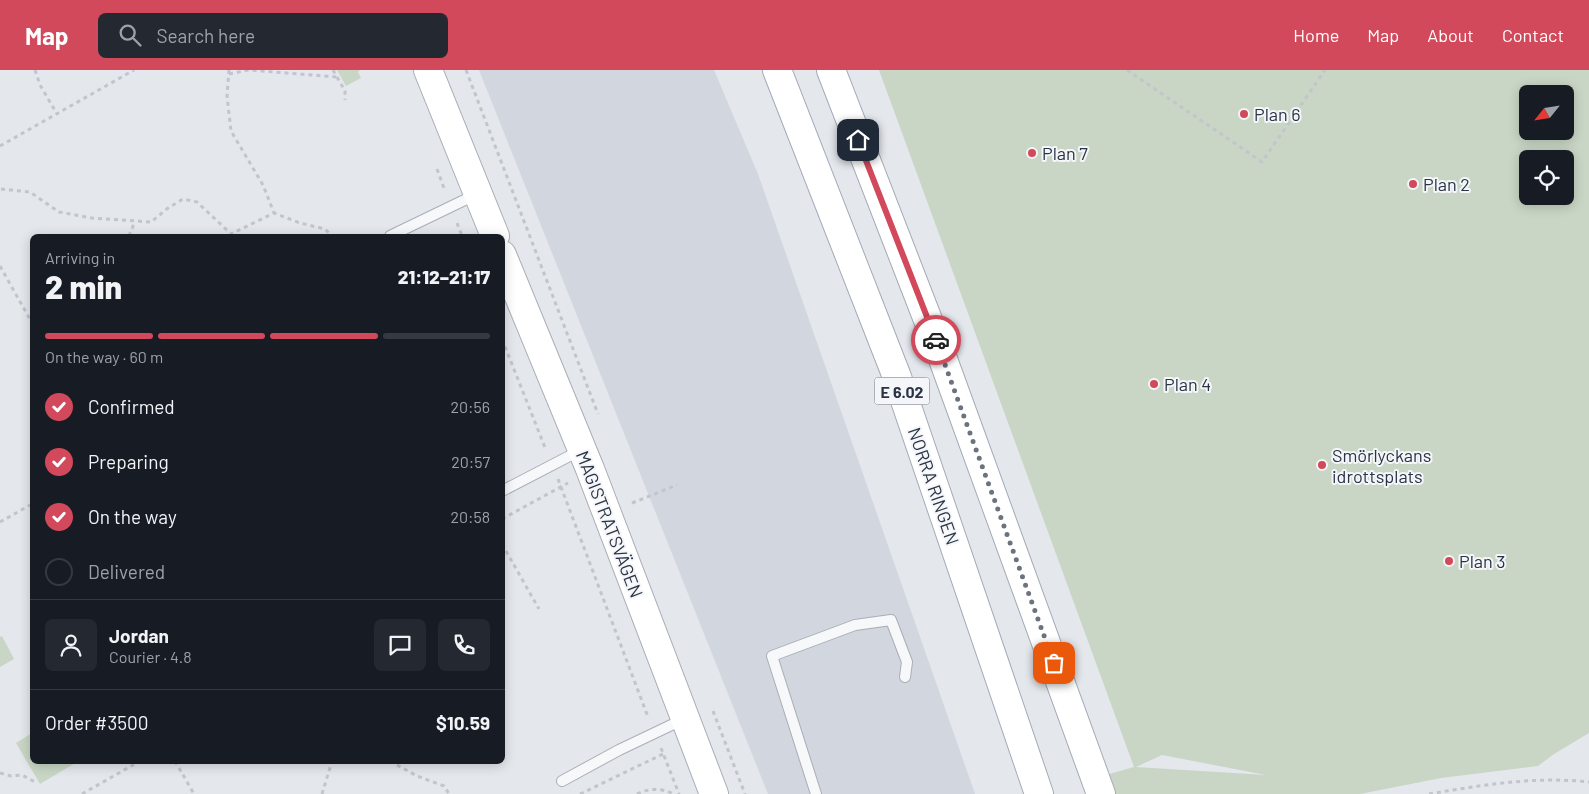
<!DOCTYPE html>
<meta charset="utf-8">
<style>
:root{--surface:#171b24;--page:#242831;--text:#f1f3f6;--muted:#9ea1a6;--line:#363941;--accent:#d1495b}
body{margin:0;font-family:Barlow,sans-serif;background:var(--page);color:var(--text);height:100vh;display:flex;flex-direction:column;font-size:19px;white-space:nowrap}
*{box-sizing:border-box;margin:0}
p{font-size:16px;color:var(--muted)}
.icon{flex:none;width:28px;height:28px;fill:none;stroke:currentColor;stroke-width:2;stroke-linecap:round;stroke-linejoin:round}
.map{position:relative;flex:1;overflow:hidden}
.details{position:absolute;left:30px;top:164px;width:475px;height:530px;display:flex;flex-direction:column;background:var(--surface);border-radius:8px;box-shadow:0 2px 12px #0003}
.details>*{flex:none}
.needle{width:32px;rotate:240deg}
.controls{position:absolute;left:1519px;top:15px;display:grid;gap:10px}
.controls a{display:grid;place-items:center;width:55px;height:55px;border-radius:8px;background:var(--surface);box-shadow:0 2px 12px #0003;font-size:25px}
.pin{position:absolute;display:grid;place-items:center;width:42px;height:42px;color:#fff;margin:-21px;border-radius:10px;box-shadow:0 2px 8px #0006}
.courier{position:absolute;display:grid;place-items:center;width:50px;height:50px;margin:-25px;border:4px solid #d1495b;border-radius:50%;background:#fff;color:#222;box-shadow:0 1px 6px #0007}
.head em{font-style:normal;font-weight:800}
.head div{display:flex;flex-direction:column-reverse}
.head{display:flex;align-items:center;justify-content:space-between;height:85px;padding:0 15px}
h1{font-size:32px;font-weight:800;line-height:38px}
.bar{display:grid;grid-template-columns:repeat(4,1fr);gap:8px 5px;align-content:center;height:60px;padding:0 15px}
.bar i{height:6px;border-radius:4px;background:var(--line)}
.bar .current{background:var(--accent)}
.bar p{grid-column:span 4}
.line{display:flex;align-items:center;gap:12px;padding:0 15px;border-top:1px solid var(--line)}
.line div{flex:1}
.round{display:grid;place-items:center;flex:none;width:52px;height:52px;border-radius:8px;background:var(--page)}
ol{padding:0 15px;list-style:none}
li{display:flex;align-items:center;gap:15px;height:55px}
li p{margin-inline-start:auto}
li .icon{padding:5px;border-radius:50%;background:var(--accent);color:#fff;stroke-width:4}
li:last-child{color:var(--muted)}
li i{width:28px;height:28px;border:2px solid var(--line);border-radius:50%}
header{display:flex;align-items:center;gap:30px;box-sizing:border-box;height:70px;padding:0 25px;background:var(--accent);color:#fff}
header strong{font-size:24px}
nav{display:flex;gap:28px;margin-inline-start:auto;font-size:18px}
.search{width:350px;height:45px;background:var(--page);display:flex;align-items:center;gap:12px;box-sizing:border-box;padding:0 18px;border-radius:8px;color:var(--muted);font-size:19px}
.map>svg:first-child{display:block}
</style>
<header>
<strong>Map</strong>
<div class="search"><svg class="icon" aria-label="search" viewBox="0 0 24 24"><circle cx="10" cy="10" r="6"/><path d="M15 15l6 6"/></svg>Search here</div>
<nav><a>Home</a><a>Map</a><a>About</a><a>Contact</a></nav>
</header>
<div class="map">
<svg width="1589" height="724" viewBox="0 0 1589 724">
<rect width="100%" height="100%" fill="#e4e7ec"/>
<path fill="#d2d6de" d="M479 0H714L758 104 975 724H768Z"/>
<path fill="#c9d6c5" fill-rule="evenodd" d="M337 0H360L358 2 361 8 346 16Z
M879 0H1589V663L1554 684 1538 696 1441 708 1360 724H1114L1106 705 1134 697ZM1528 24H1565V61H1528ZM1528 89H1565V126H1528ZM1162 685 1266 705 1136 697Z
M2 566 14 589 0 597V567Z
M32 663V691L77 692 40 714 16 673Z"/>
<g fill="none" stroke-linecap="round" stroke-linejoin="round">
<defs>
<path id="lane" d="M390 166 477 124
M502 421 581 380
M562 711 619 680 684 649
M816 724 772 586 855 555 891 550 907 592 905 607"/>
<path id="secondary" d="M428 0 495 166
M502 185 590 399 714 724"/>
<path id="primary" d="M777 0 897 307 1039 724
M831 0 940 281 1101 724"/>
</defs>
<use href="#lane" stroke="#a9aeb7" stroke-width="12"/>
<use href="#secondary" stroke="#a9aeb7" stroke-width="30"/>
<use href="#primary" stroke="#a3abb8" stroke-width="30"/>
<path stroke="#c2c5cb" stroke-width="3" stroke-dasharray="4 4" stroke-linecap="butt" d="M35 0 40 15 57 44
M229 0 227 26 231 61 263 115 274 143
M333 0 345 21V30
M466 0 598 344
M1127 0 1262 92 1325 0
M229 4 249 0 337 7
M0 76 134 0
M437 99 445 121
M1 119 30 122 59 142 92 148 151 152 168 138 183 129 197 132 231 164 274 143 300 153 325 159 332 166
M457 153 462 166
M129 166 135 151
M0 196 32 253
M502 269 546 380
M558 409 648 647
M632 433 677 415
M502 449 568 413
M0 452 32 434
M502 474 539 539
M713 641 745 724
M661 678 679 724
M175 691 194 724
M390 691 417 706 444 716 449 724
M0 703 11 706 22 705 35 712
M82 724 140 691
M322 724 332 691
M580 724 663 684
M637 724C649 718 661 718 674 724
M1429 724C1482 715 1536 706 1589 712"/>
<use href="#lane" stroke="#f7f8fa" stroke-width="10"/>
<use href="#secondary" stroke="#fff" stroke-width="28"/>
<use href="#primary" stroke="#fff" stroke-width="28"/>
</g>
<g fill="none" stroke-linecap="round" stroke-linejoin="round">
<path stroke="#6c737f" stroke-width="5" stroke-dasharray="0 9" d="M936 270 1054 593"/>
<path stroke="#d1495b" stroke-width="6" d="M858 70 936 270"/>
</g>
<g fill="#d1495b" stroke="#f4f6f9" stroke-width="2">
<circle cx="1244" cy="44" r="5"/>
<circle cx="1032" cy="83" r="5"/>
<circle cx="1413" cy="114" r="5"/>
<circle cx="1154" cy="314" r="5"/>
<circle cx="1322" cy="395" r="5"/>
<circle cx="1449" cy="491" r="5"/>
</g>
<g text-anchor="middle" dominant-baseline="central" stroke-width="4" stroke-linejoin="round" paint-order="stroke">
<rect fill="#f4f6f9" stroke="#676e7b" stroke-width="1" x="874.5" y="307.5" width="55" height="27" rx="4"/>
<g font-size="16" font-weight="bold" fill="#2b3445">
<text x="902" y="321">E 6.02</text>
</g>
<g font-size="18" fill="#2b3445" stroke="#f4f6f9" text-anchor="start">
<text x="1254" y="44">Plan 6</text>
<text x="1042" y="83">Plan 7</text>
<text x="1423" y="114">Plan 2</text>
<text x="1164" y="314">Plan 4</text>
<text x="1332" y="385">Smörlyckans<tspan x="1332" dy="21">idrottsplats</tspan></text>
<text x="1459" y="491">Plan 3</text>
</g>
<g font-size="18" fill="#2b3445" stroke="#f4f6f9">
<text transform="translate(934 416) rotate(71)">NORRA RINGEN</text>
<text transform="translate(610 454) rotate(69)">MAGISTRATSVÄGEN</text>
</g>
</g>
</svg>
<div class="controls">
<a><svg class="needle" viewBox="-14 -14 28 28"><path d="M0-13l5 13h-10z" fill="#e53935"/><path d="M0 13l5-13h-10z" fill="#9ea1a6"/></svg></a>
<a><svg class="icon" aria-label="locate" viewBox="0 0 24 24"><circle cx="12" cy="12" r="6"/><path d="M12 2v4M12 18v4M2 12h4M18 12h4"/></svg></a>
</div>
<div class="pin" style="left:1054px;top:593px;background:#ea580c"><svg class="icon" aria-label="bag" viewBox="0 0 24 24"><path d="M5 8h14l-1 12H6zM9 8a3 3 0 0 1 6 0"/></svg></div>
<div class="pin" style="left:858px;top:70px;background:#1f2937"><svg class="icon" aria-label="home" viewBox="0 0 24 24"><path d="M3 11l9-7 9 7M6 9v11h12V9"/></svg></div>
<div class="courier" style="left:936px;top:270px"><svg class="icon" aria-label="car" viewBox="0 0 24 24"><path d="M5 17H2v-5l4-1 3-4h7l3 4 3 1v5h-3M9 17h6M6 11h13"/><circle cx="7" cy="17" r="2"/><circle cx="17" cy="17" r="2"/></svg></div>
<section class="details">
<div class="head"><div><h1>2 min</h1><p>Arriving in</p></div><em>21:12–21:17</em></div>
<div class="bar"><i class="current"></i><i class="current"></i><i class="current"></i><i></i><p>On the way · 60 m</p></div>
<ol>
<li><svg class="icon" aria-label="check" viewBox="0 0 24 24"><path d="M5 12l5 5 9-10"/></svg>Confirmed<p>20:56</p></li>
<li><svg class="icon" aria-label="check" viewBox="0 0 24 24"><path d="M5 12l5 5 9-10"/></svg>Preparing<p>20:57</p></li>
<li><svg class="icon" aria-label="check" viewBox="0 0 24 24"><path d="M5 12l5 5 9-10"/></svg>On the way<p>20:58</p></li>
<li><i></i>Delivered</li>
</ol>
<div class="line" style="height:90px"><a class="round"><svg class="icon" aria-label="person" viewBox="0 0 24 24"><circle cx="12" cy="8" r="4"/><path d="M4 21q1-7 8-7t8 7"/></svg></a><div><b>Jordan</b><p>Courier · 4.8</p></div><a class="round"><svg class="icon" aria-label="chat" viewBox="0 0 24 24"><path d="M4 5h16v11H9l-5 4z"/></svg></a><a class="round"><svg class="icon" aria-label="phone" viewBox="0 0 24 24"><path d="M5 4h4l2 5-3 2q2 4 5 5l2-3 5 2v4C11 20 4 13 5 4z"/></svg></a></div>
<div class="line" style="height:65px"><div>Order #3500</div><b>$10.59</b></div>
</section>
</div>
